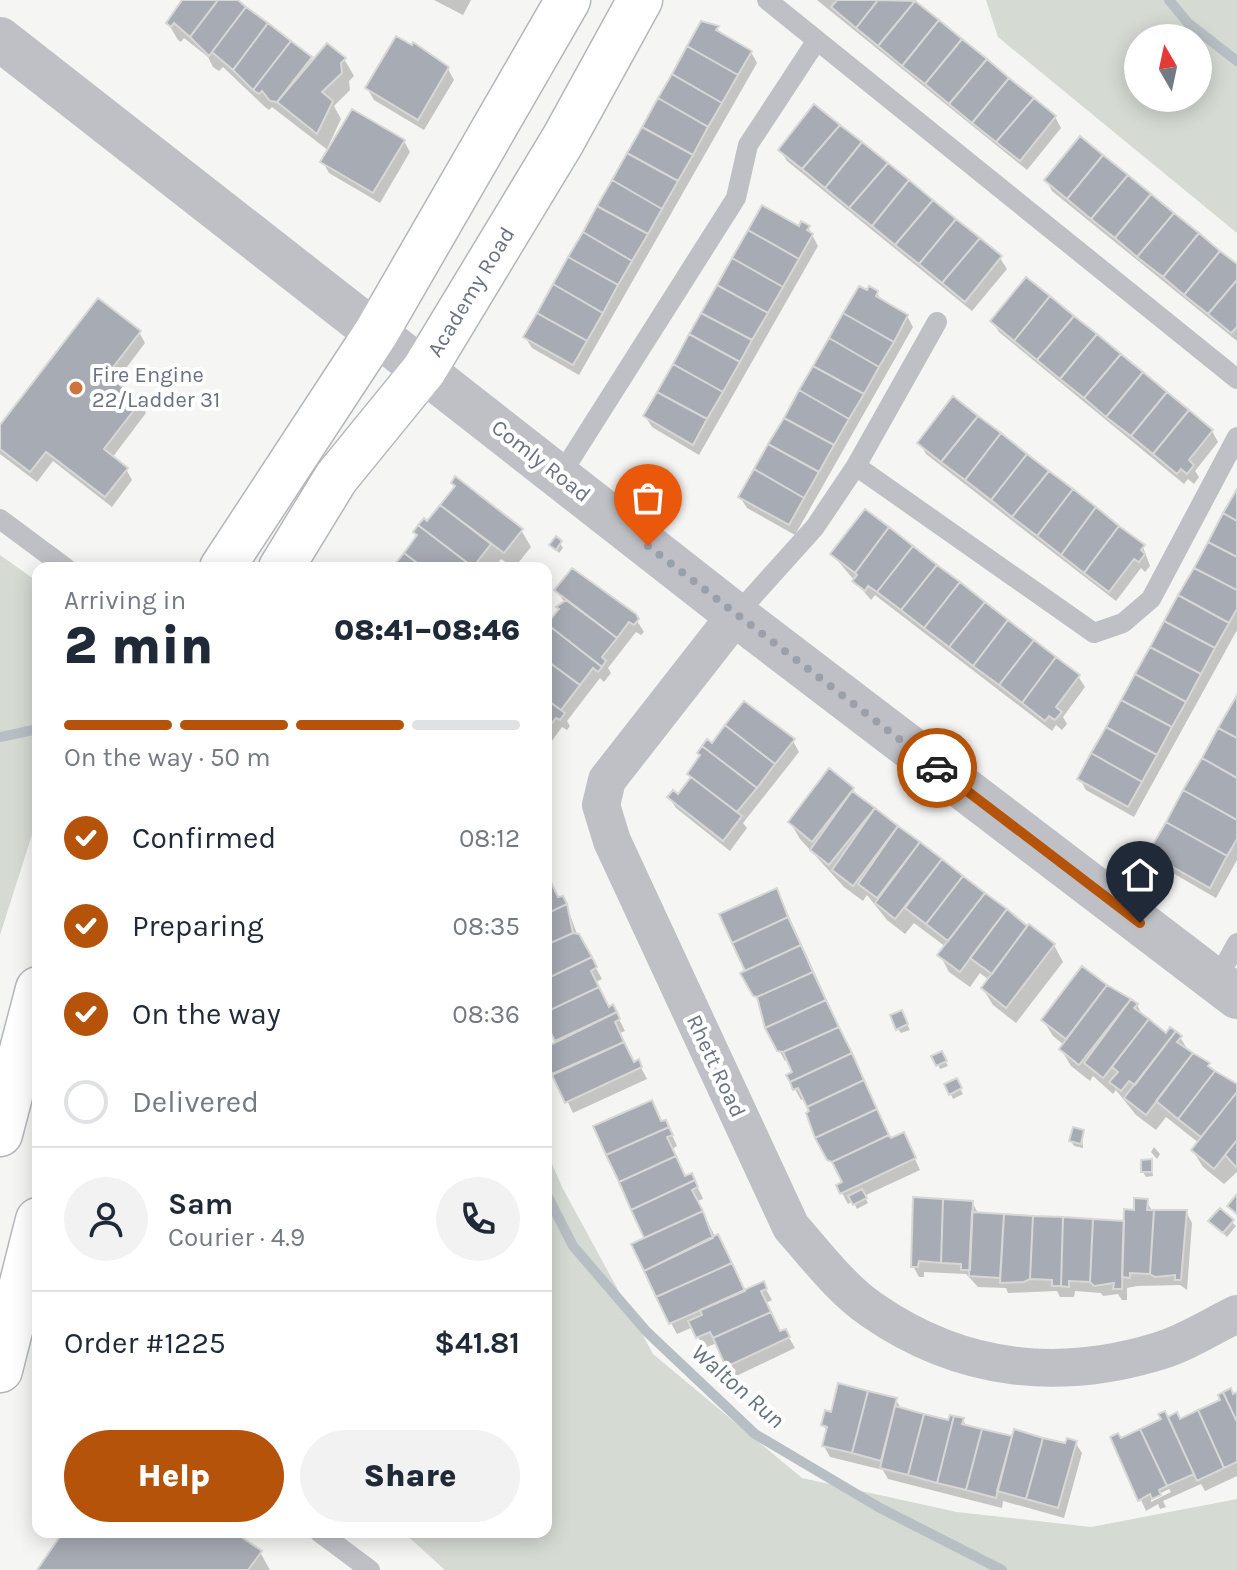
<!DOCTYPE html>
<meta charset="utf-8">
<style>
:root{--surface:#fff;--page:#f2f2f3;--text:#1f2937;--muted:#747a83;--line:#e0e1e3;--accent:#b45309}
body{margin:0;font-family:Karla,sans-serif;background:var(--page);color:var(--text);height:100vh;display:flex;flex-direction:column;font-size:30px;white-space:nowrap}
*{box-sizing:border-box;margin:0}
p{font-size:26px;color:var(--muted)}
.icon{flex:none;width:44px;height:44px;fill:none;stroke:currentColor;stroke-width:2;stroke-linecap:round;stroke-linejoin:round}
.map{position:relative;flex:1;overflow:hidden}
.drawer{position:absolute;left:32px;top:562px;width:520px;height:976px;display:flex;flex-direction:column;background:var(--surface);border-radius:16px;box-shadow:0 4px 20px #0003}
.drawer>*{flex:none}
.needle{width:52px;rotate:351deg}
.buttons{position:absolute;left:1124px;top:24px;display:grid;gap:16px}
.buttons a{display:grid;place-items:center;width:88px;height:88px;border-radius:50%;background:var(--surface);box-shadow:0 4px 20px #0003;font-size:40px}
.pin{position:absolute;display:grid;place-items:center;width:68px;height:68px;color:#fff;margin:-82px -34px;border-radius:50% 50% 50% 0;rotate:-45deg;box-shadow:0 0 8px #0007}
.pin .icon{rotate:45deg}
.courier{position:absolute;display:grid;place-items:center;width:80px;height:80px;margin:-40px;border:6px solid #b45309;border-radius:50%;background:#fff;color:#222;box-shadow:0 2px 10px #0007}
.headline em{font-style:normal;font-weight:800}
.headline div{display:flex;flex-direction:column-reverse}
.headline{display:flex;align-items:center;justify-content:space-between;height:136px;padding:0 32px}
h1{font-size:52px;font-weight:800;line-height:60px}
.bar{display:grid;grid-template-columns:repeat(4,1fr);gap:12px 8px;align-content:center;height:96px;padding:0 32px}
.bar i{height:10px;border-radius:6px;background:var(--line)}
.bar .selected{background:var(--accent)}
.bar p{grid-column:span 4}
.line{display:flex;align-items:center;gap:20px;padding:0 32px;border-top:2px solid var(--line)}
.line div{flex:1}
.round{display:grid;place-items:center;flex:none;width:84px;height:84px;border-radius:42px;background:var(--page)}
ol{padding:0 32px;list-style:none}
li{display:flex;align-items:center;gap:24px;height:88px}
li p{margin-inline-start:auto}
li .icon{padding:8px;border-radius:50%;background:var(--accent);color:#fff;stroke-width:4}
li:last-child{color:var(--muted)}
li i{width:44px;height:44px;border:4px solid var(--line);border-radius:50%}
.button{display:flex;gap:16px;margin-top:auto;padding:16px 32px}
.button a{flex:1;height:92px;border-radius:48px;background:var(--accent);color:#fff;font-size:32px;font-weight:800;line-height:92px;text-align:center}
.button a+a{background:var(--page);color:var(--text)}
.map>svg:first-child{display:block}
</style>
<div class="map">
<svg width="1237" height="1570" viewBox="0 0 1237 1570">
<rect width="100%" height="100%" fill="#f5f6f3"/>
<path fill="#d5dad3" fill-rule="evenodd" d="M986 0H1237V233L998 37ZM1198 38V98H1138V38Z
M0 555 38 582V816L0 935Z
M546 1150 562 1187 653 1354 802 1478 957 1512 1091 1527 1237 1499V1570H445L403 1532H546Z"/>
<path fill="#0003" fill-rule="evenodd" d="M186 0H234L315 62 344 59 354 76 349 81 350 90 334 106 341 119 327 149 404 141 410 152 380 203 329 173 323 162 329 151 272 107 269 110 265 107 223 67 219 71 213 67 208 57 184 38 181 42 178 40 168 23Z
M434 0H471L463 15Z
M817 0H911L1055 117 1061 128 1027 170Z
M717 28 722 36 751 52 757 63 579 375 532 348 525 337Z
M412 48 448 69 454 80 424 130 374 100 367 88Z
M780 150 1000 258 1007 269 972 311 787 161Z
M1046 180 1237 266V341L1052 191Z
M808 227 818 246 699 455 652 427 645 416 799 228Z
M877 293 882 301 907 316 913 327 795 535 747 508 740 497Z
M992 321 1212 431 1218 442 1195 471 1199 477 1194 484 1188 479 1184 484 999 332Z
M139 332 145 343 115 383 139 402 146 413 112 458 126 469 132 480 112 507 53 461 37 482 0 454V428Z
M920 443 1143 547 1150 566 1145 572 1141 568 1116 601 926 454Z
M453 483 521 530 531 547 514 568 501 559 494 568H395L456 488Z
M1237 493V630L1134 817 1086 790 1080 779Z
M560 543 563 548 559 553 552 545Z
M832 554 1078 676 1085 687 1063 717 1067 724 1062 730 1056 725 1052 731 875 595 871 600Z
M557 591 637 621 644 632 641 635 636 632 608 668 611 673 604 682 600 678 567 721 570 726 567 730 562 727 546 749V629L565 603Z
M1237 699V860L1216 898 1157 864 1150 853Z
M793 741 799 752 743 823 747 828 730 851 676 808 669 797H679L692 779 689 774 713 746Z
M853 789 858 798 1054 945 1063 962 1016 1023 993 1005 983 989 989 980 980 973 970 987 949 972 940 955 946 947 914 923 905 934 887 920 867 895 863 901 844 887 800 839 790 822Z
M546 873 559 899 562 898 568 909 577 934 602 979 596 982 609 1009 612 1007 622 1025 625 1031 620 1033 634 1064 638 1062 647 1079 573 1113 546 1056V1049L558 1043 546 1018Z
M777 890 891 1141 909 1146 920 1170 864 1196 868 1203 857 1209 853 1201 848 1204 842 1193 844 1183 806 1098 801 1100 795 1089 794 1073 788 1059 785 1061 767 1028 759 1005 762 1004 748 972Z
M1083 968 1137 1005 1144 1018 1167 1035 1180 1037 1189 1052 1237 1089V1172L1224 1184 1203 1167 1193 1151 1199 1143 1166 1117 1156 1130 1136 1115 1116 1090 1113 1094 1093 1076 1090 1081 1071 1066 1061 1049 1064 1045 1053 1036 1043 1020Z
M904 1018 910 1030 901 1033 898 1029Z
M941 1053 948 1066 940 1069 934 1057Z
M956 1081 963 1094 953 1099 947 1085Z
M661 1123 671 1133 677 1146 672 1149 685 1178 691 1176 701 1194 703 1199 697 1201 744 1293 763 1284 772 1300 766 1303 780 1333 785 1331 795 1348 734 1377 717 1343 704 1348 693 1327 677 1334 671 1323 634 1245 647 1239 596 1127Z
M1082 1132 1083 1148 1074 1146 1071 1141Z
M1154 1147 1160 1154 1157 1159 1151 1152Z
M1151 1162 1153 1176 1146 1177 1143 1172Z
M1146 1201 1153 1212H1186L1192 1223 1187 1290 1180 1285 1137 1286 1127 1288V1300H1122L1118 1294 1103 1296 1101 1293 1075 1291 1074 1297H1060L1057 1291 1008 1293 1006 1288 978 1287 966 1274 924 1272V1277H919L913 1266 972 1202 979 1215 1126 1223Z
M1220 1210 1236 1226 1227 1237 1211 1221Z
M1237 1394V1476L1205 1491 1201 1484 1163 1501 1166 1507 1160 1509 1158 1504 1146 1511 1113 1438 1121 1440 1176 1415 1180 1421ZM1169 1489 1171 1492 1151 1502V1498Z
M896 1400 902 1410 949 1422 963 1420 967 1427 1013 1439 1067 1446 1075 1442 1082 1453 1064 1518 1003 1501 1002 1508 888 1479 883 1470 830 1457 824 1446 828 1433 823 1425 832 1414Z
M65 1532H231L260 1552 270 1570H39Z"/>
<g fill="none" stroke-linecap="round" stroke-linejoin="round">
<path stroke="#b7bfc5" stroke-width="10" d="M1169 0 1188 23 1237 61
M0 737 38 729
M546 1193 573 1246 647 1332 755 1434 880 1508 1002 1570"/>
</g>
<path fill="#a7abb3" stroke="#d7d7d6" stroke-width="2" d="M182 0H218L190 37 174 23 171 27 166 23Z
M218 0H238L246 7 209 56 190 37Z
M837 0H878L856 28 831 7Z
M878 0 915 1 878 46 856 28Z
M915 1 939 20 902 66 878 46Z
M246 7 268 23 233 70 212 52Z
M939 20 962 39 925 84 902 66Z
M701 21 719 26 716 30 752 51 738 75 687 46Z
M268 23 291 41 253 90 233 70Z
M396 36 412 45 413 42 449 67 418 120 365 88Z
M962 39 987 59 949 104 925 84Z
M291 41 312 57 277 102 270 101 262 91 259 94 253 90Z
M327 43 346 58 341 63 342 73 322 92 333 101 317 134 277 102Z
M687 46 738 75 722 103 672 74Z
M987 59 1009 78 972 123 949 104Z
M672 74 722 103 708 127 658 98Z
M1009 78 1034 98 996 142 972 123Z
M658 98 708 127 693 155 642 127Z
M1034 98 1056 116 1020 161 996 142Z
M814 104 840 125 802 169 778 150Z
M352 109 405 140 373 193 320 162Z
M840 125 862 142 825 188 802 169Z
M642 127 693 155 678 181 627 153Z
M1080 136 1103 155 1067 199 1044 180Z
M862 142 888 163 849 208 825 188Z
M627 153 678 181 662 209 612 180Z
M1103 155 1128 175 1091 219 1067 199Z
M888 163 909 180 872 226 849 208Z
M1128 175 1151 194 1115 238 1091 219Z
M612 180 662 209 648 234 597 206Z
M909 180 933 200 895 245 872 226Z
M1151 194 1174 213 1137 257 1115 238Z
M933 200 956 219 919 264 895 245Z
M762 205 799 226 801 221 810 226 807 230 813 234 799 259 748 230Z
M597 206 648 234 632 261 583 232Z
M1174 213 1199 233 1163 277 1137 257Z
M956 219 980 238 942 283 919 264Z
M748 230 799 259 783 287 732 258Z
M583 232 632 261 618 285 568 257Z
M1199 233 1220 251 1184 295 1163 277Z
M980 238 1002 256 965 302 942 283Z
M1220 251 1237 264V280L1208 314 1184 295Z
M568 257 618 285 603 313 553 284Z
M732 258 783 287 768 313 717 285Z
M1026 277 1050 296 1014 341 990 321Z
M1237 280V327L1231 333 1208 314Z
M553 284 603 313 587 341 537 313Z
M717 285 768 313 752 340 701 313Z
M859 286 867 290 869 286 878 291 876 296 908 315 894 342 843 313Z
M1050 296 1074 316 1037 360 1014 341Z
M98 298 141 331 107 375 141 401 104 449 128 468 105 497 46 452 30 472 0 449V425Z
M537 313 587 341 573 365 523 337Z
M701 313 752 340 740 362 689 334Z
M843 313 894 342 879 367 829 338Z
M1074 316 1097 334 1060 379 1037 360Z
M689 334 740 362 723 392 673 364Z
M1097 334 1121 354 1084 398 1060 379Z
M829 338 879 367 864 394 813 366Z
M1121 354 1143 372 1106 417 1084 398Z
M673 364 723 392 707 419 657 392Z
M813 366 864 394 849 419 799 390Z
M1143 372 1167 392 1131 436 1106 417Z
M799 390 849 419 834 445 784 418Z
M657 392 707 419 693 445 643 416Z
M1167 392 1189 410 1153 454 1131 436Z
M953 396 978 416 941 462 917 443Z
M1189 410 1213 430 1189 460 1194 465 1187 474 1181 469 1177 474 1153 454Z
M978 416 1001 433 965 480 941 462Z
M784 418 834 445 819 472 768 444Z
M1001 433 1027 454 991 500 965 480Z
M768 444 819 472 804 498 754 469Z
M1027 454 1049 471 1012 517 991 500Z
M754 469 804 498 789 525 738 497Z
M1049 471 1073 489 1037 536 1012 517Z
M455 476 523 529 504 553 440 505 455 486 451 483Z
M1073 489 1096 507 1061 555 1037 536Z
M1237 489V521L1223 513Z
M440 505 491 544 473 567 418 525 424 518 427 521Z
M1096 507 1119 526 1084 573 1061 555Z
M865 509 889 527 855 573 830 554Z
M1223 513 1237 521V557L1208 542Z
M418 525 473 567 424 568 404 553 417 535 413 532Z
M1119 526 1145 545 1141 550 1145 554 1139 562 1134 559 1109 592 1084 573Z
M889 527 913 546 877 592 868 586 865 591 852 581 857 575 855 573Z
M556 536 562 541 556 550 549 545Z
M1208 542 1237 557V590L1194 568Z
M913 546 937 565 901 610 877 592Z
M404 553 424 568H392Z
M937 565 960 582 924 628 901 610Z
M572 568 636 614 639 619 634 625 629 622 617 638 554 590Z
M1194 568 1237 590V609L1229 623 1178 595Z
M960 582 985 602 949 647 924 628Z
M1178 595 1229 623 1215 648 1164 621Z
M566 600 617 638 602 657 606 661 602 667 547 624 559 609 556 607Z
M985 602 1008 620 973 666 949 647Z
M1008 620 1034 640 999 685 973 666Z
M1164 621 1215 648 1201 674 1150 647Z
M547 624 602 667 598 672 593 668 580 685 546 660Z
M1034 640 1056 657 1022 703 999 685Z
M1150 647 1201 674 1186 702 1135 674Z
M1056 657 1080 675 1056 707 1062 712 1055 720 1049 716 1045 721 1022 703Z
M546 660 580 685 561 710 546 699Z
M1135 674 1186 702 1172 727 1121 700Z
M1237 695V738L1218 728Z
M546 699 565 713 560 720 556 718 546 730Z
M1121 700 1172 727 1157 755 1106 727Z
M744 701 795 739 775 764 725 725Z
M725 725 775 764 757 788 702 746 707 739 712 743Z
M1106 727 1157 755 1142 782 1091 753Z
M1218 728 1237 738V778L1202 758Z
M702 746 757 788 737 812 687 774 700 755 697 753Z
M1091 753 1142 782 1128 807 1077 779Z
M1202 758 1237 778V820L1183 790Z
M829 768 854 788 812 842 788 822Z
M691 777 742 816 723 841 667 797 673 790 678 794Z
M1183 790 1237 820V839L1227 856 1166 822Z
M852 791 875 808 829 865 810 850Z
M875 808 898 826 853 886 832 870Z
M1166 822 1227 856 1210 888 1148 853Z
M898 826 920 842 877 898 858 884Z
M920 842 942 859 895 919 875 903Z
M942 859 963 876 926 924 905 908Z
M963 876 985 893 948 941 926 924Z
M549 878 558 897 563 896 567 904 546 914V879Z
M777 888 788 917 732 943 719 914Z
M985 893 1007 909 960 972 937 955Z
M567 904 573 933 546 945V914Z
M1007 909 1027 926 992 974 970 958Z
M788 917 801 945 745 971 732 943Z
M1029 924 1055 944 1006 1008 981 988Z
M573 933 579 934 592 957 546 979V945Z
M801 945 813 972 757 997 753 996 740 973Z
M592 957 597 967 591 971 599 987 546 1012V979Z
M1082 966 1107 985 1066 1039 1041 1020Z
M813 972 826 1000 765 1028 757 997Z
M1107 985 1131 999 1079 1065 1059 1049Z
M599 987 609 1007 613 1004 617 1012 555 1041 546 1023V1012Z
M1131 999 1138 1004 1134 1008 1149 1019 1103 1078 1084 1063Z
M826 1000 839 1027 783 1052 777 1051 765 1028Z
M902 1010 908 1024 896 1030 890 1015Z
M617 1012 620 1019 615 1022 624 1042 552 1074 546 1060V1047Z
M1149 1019 1166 1033 1170 1027 1176 1031 1135 1085 1129 1081 1121 1091 1109 1082 1118 1072 1112 1067Z
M839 1027 852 1053 790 1082 786 1075 792 1072 783 1052Z
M1176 1031 1182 1036 1177 1042 1193 1053 1146 1115 1124 1098Z
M624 1042 634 1062 639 1059 642 1067 565 1103 552 1075Z
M942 1051 947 1061 936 1066 931 1056Z
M852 1053 864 1080 807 1107 798 1088 793 1090 790 1082Z
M1193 1053 1210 1063 1208 1066 1215 1071 1178 1119 1156 1101Z
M1215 1071 1237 1084V1092L1201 1137 1178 1119Z
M957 1078 962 1088 949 1095 944 1084Z
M864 1080 877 1109 815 1138 806 1113 809 1111 807 1107Z
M1237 1092V1140L1214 1169 1191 1150Z
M652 1100 661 1121 666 1120 669 1127 606 1155 593 1126Z
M877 1109 889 1135 832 1162 827 1160 815 1138Z
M669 1127 673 1135 667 1137 676 1156 619 1182 606 1155Z
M1073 1127 1084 1130 1081 1144 1069 1141Z
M904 1132 916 1158 840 1194 836 1185 842 1182 832 1162 889 1135 891 1138Z
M1237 1140V1168L1225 1155Z
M676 1156 685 1176 692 1173 695 1180 631 1210 619 1182Z
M1152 1159V1172H1141V1160Z
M695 1180 698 1187 692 1190 703 1211 644 1238 631 1210Z
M862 1189 867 1198 853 1205 848 1196Z
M1236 1195 1237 1196V1214L1227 1206Z
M913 1197 943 1199 941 1263 919 1261 918 1267H911Z
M1134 1198 1148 1199 1147 1210H1154L1150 1274 1130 1273V1278L1122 1277 1124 1209 1134 1210Z
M943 1199 973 1201 970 1270H961V1264L941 1263Z
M1220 1208 1234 1220 1223 1233 1208 1221Z
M1154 1210H1187L1181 1280H1175V1275L1155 1277 1150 1274Z
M703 1211 713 1238 644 1271 631 1244Z
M972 1212 1004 1214 1000 1278 969 1276Z
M1004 1214 1033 1216 1030 1279 1024 1282 1000 1283Z
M1033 1216 1063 1217 1061 1286H1052V1280L1030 1279Z
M1063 1217 1093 1219 1090 1282 1069 1281V1287L1061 1286Z
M1093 1219 1124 1221 1122 1289H1113L1114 1283 1094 1286 1090 1282Z
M718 1234 732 1263 656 1297 644 1271Z
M732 1263 745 1291 669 1324 656 1297Z
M764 1281 767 1289 761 1291 771 1312 713 1338 710 1332 696 1338 688 1321 702 1315 700 1310Z
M771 1312 780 1331 786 1329 790 1337 726 1367 713 1338Z
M838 1383 868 1391 852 1453 822 1446 827 1427 821 1425 825 1410 831 1412Z
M1231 1388 1233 1394 1237 1392V1422L1223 1392Z
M868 1391 897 1398 881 1461 852 1453Z
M1223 1392 1237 1422V1462L1224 1468 1198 1410 1220 1400 1218 1395Z
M895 1406 924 1414 908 1475 880 1468Z
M1198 1410 1224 1468 1197 1481 1168 1417 1177 1412 1180 1419Z
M1165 1411 1194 1474 1167 1486 1140 1429 1161 1419 1158 1414Z
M924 1414 948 1420 950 1415 954 1416 937 1483 908 1475Z
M954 1416 964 1418 962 1424 982 1429 966 1490 937 1483Z
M982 1429 1012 1436 996 1498 966 1490Z
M1014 1429 1043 1438 1026 1499 997 1491Z
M1140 1429 1167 1486 1159 1490 1161 1495 1152 1499 1150 1494 1138 1501 1110 1437 1118 1433 1121 1438Z
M1043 1438 1065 1443 1067 1438 1077 1441 1058 1508 1026 1499Z
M63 1532H234L262 1551 248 1570H37Z"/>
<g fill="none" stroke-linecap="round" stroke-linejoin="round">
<defs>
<g id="secondary">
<path d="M222 568 376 333 568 0"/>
<path id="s1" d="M281 568 336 478 424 370 563 140 640 0"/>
<path d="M0 1134 38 989"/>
<path d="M0 1370 38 1220"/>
</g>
</defs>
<use href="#secondary" stroke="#b3b6bb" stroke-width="47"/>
<path stroke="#bec0c5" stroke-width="20" d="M767 0 1237 379
M856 466 937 322
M560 476 736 198 748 145 817 40
M0 519 66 568
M736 615 815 527 856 466 1094 633 1123 623 1151 599 1237 437
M1216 981 1237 943
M319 1532 370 1570"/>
<path stroke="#bec0c5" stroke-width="38" d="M736 615 607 780 601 805 612 841 791 1227C816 1255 841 1289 872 1310 960 1371 1058 1382 1159 1351 1186 1343 1212 1326 1237 1314"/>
<path stroke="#bec0c5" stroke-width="44" d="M0 39 736 615 1237 997"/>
<use href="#secondary" stroke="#fff" stroke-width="44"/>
</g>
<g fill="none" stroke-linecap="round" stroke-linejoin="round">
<path stroke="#9aa0a9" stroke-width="8" stroke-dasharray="0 14.4" d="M648 546 937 768"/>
<path stroke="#b45309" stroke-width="10" d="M937 768 1140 923"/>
</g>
<circle fill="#ce743b" stroke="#fff" stroke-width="3" cx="76" cy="388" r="8"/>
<g text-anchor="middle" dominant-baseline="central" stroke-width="8" stroke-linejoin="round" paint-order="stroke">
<g font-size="22" fill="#697281" stroke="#fff">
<text stroke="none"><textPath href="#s1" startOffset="336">Academy Road</textPath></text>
<text transform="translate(541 461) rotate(38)">Comly Road</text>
<text transform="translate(716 1066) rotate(65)">Rhett Road</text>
</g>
<g font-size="22" fill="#697281" stroke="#fff" text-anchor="start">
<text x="92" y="375">Fire Engine<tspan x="92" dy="25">22/Ladder 31</tspan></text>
</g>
<g font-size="24" font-style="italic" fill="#64737d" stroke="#fff">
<text transform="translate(738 1386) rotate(41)">Walton Run</text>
</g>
</g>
</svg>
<div class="buttons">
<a><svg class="needle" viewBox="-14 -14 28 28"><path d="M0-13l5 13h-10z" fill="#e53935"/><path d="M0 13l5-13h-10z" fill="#747a83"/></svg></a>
</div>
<div class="pin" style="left:648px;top:546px;background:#ea580c"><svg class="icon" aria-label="bag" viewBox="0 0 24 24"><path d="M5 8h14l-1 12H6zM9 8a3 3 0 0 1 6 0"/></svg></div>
<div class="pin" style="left:1140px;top:923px;background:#1f2937"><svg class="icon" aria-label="home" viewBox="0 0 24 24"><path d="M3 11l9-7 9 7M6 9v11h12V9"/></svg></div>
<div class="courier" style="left:937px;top:768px"><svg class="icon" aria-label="car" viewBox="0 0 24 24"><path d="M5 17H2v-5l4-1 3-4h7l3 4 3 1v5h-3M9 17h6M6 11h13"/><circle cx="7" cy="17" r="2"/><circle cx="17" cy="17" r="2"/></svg></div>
<section class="drawer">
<div class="headline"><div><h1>2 min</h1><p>Arriving in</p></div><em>08:41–08:46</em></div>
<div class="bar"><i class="selected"></i><i class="selected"></i><i class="selected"></i><i></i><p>On the way · 50 m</p></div>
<ol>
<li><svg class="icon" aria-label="check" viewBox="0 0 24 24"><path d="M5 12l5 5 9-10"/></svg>Confirmed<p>08:12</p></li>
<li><svg class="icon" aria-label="check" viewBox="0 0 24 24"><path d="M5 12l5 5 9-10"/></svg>Preparing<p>08:35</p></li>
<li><svg class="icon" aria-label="check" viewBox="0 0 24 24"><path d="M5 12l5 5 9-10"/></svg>On the way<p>08:36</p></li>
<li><i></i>Delivered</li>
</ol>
<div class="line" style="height:144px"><a class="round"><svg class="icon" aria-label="person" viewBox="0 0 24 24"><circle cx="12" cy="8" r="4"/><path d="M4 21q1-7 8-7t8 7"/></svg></a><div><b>Sam</b><p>Courier · 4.9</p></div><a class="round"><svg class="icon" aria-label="phone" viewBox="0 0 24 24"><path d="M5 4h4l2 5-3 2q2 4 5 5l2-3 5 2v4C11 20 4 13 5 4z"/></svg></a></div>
<div class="line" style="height:104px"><div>Order #1225</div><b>$41.81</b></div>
<div class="button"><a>Help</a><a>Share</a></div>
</section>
</div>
